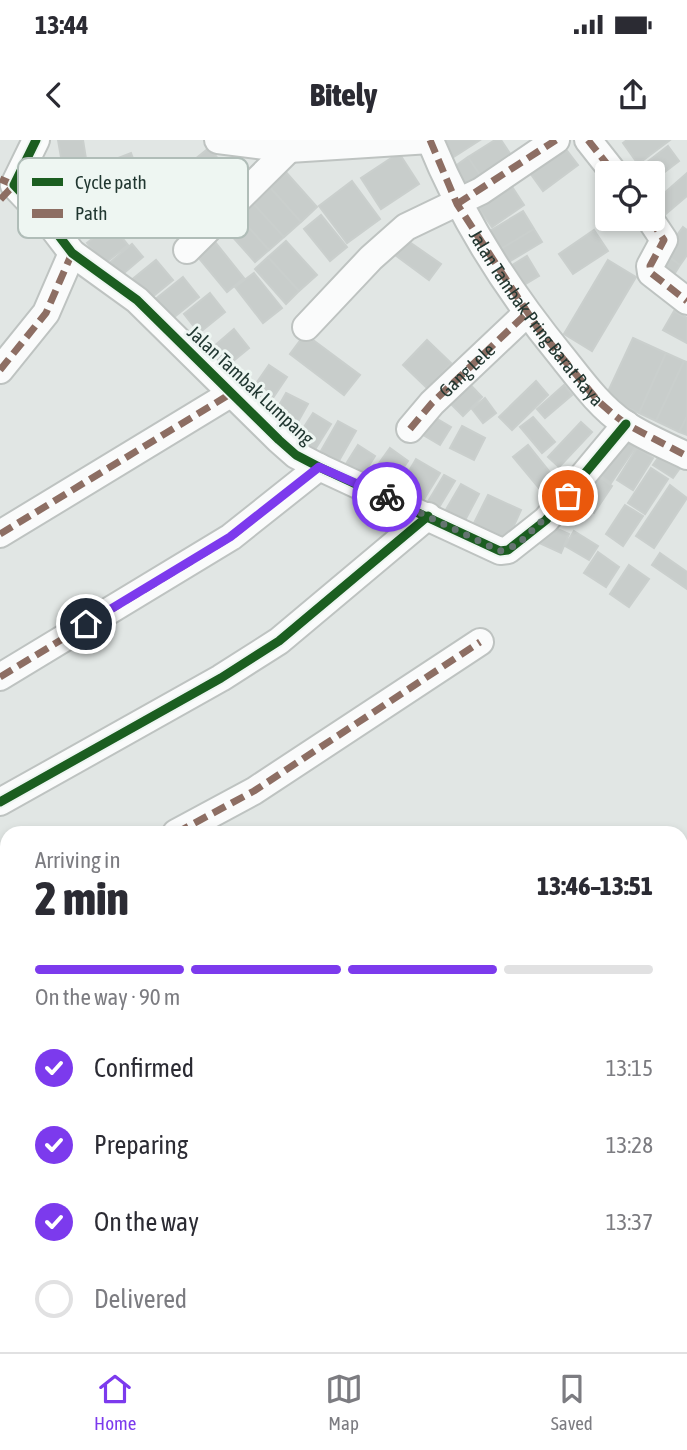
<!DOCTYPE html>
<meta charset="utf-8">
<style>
:root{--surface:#fff;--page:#f7f7f7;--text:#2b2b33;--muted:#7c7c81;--line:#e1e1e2;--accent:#7c3aed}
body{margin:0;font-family:"Asap Condensed",sans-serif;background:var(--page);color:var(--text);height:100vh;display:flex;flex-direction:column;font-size:26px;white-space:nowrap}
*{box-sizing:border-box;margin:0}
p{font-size:23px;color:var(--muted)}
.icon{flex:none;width:38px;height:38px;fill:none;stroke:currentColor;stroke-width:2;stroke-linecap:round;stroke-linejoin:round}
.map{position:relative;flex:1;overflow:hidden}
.side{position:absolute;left:0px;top:686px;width:688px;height:527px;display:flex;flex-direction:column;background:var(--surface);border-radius:21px 21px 0 0;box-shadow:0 4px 10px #0003}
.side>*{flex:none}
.controls{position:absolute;left:595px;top:21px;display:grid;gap:14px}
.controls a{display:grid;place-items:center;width:70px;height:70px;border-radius:7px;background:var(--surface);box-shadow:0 4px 10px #0003;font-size:35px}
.pin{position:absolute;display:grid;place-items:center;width:60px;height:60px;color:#fff;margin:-30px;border:4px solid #fff;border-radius:50%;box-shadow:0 2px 7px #0007}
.courier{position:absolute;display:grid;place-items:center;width:70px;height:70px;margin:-35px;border:5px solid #7c3aed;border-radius:50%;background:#fff;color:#222;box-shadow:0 2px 9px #0007}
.headline em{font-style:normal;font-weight:800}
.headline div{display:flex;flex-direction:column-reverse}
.headline{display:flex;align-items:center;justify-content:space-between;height:119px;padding:0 35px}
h1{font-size:46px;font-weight:800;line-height:52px}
.bar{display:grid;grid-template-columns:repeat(4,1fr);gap:10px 7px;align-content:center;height:84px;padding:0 35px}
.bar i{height:9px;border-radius:5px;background:var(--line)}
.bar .active{background:var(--accent)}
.bar p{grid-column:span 4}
ol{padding:0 35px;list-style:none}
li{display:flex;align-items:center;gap:21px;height:77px}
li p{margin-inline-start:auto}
li .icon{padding:7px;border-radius:50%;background:var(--accent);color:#fff;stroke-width:4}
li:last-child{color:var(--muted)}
li i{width:38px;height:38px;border:4px solid var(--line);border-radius:50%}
.status{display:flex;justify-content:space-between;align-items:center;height:49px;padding:0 35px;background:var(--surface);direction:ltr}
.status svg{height:19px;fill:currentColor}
header{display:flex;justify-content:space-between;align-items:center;height:91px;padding:0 35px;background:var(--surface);font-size:32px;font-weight:800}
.menu{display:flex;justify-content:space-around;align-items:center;height:98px;border-top:2px solid var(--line);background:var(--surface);font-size:19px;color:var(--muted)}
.menu a{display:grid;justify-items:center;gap:4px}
.menu .active{color:var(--accent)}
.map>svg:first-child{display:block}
</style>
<div class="status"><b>13:44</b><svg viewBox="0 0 49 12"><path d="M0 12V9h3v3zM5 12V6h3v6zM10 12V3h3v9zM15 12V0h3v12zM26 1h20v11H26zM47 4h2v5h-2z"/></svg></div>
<header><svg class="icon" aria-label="back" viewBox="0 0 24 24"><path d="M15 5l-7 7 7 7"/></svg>Bitely<svg class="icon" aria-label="share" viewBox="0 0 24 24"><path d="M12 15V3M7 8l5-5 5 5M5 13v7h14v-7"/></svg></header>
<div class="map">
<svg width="687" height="1212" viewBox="0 0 687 1212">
<rect width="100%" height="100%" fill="#e1e6e4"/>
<path fill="#c8cdcb" stroke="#cacfcd" stroke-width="2" d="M58 0H83L87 25 63 29Z
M431 0H480L446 22Z
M495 0H501L511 15 480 35 468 17Z
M627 0H670L638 24 623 3Z
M668 6 679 21 653 41V33H633Z
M209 8 241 46 222 62 189 24Z
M565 8 578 25 543 51 530 33Z
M131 13 147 56 121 66 105 23Z
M399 13 419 44 381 69 361 38Z
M468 17 480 35 465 45 454 27Z
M284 30 317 67 301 82 267 44Z
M687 33V56L661 78 653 68V63Z
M505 36 524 65 492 87 472 59Z
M352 41 380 79 347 103 319 66Z
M267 44 301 82 284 97 250 60Z
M250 60 284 97 269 110 236 73Z
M523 71 534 89 489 116 478 98Z
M236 73 269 110 255 122 222 85Z
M89 75 97 84 75 102 68 92Z
M321 75 347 107 330 121 304 89Z
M111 84 128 105 104 124 87 103Z
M683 87 687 90V115L680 125 664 113Z
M534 89 542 102 497 129 489 116Z
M594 90 608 111 573 134 559 114Z
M398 94 441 124 429 140 387 109Z
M211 97 244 138 227 152 193 111Z
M286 101 317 135 299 151 268 117Z
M132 104 143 117 118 138 107 125Z
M664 113 680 125 670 141 653 129Z
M527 116 539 136 519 148 506 129Z
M268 117 299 151 286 164 255 129Z
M156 120 173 140 146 162 129 142Z
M608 120 636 137 592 211 564 194Z
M254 133 282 168 263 183 235 147Z
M183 137 199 157 168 182 152 162Z
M210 153 225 172 199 193 184 174Z
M674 171 687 178V203L663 190Z
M234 189 249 208 221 231 206 213Z
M305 194 360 235 344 255 290 214Z
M633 198 666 213 639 273 605 258Z
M427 200 451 223 428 249 403 225Z
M666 213 684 221 656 281 639 273Z
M684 221 687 222V276L679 292 656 281Z
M269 225 287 237 262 274 244 261Z
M462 236 482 257 463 276 442 255Z
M536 241 548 255 512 290 499 277Z
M564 245 572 255 545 278 537 269Z
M286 253 308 264 290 296 269 283Z
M485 258 496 273 483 283 472 269Z
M313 273 331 284 309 319 291 307Z
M429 274 451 287 440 305 418 292Z
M687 276V295L679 292Z
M533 277 555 302 542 313 520 287Z
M338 281 356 291 336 326 318 316Z
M581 282 592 292 559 327 548 317Z
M462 286 485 298 474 320 450 308Z
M620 295 636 306 611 343 595 332Z
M358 305 375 316 363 335 346 324Z
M528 305 553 336 539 348 513 317Z
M390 308 408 321 386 353 367 340Z
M637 308 653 318 633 350 617 340Z
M660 315 680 328 673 338 653 325Z
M416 319 440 333 418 369 395 355Z
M651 328 668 339 645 374 628 363Z
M594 333 612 346 594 373 575 361Z
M444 335 455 341 435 374 424 368Z
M461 344 479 354 463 384 444 373Z
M670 345 687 358 654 408 636 396Z
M488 355 521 370 507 401 473 385Z
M625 365 643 376 623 406 606 394Z
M544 383 569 394 561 413 535 401Z
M574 391 598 406 589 420 565 406Z
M598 412 619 427 606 447 584 433Z
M660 413 687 432V449L652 425Z
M629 425 649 439 629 467 610 454Z
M7 904V969L0 972V907Z"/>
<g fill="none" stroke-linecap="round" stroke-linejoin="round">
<defs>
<g id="street">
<path d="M36 0 14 45 46 79 72 113 137 160 279 300 296 315 319 327 500 411 508 410 546 380 626 284"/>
<path d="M218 0 289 9 430 0"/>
<path id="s1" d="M430 0C462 80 508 151 563 218 582 242 600 267 625 284 644 297 667 306 687 316"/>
<path d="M588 0 614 33"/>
<path d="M650 79 664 100 650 126 651 133 687 161"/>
<path d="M187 110 289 9"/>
<path d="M306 187 371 118 406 87 481 51 556 0"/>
<path d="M0 230 46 173 72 113"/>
<path d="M410 289 432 263 527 173"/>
<path d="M0 394 232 253"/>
<path d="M0 537 231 397 319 327"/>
<path d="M0 662 221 538 279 501 428 376"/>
<path d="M176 693 254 651 480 502"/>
<path d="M0 788 7 784"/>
<path d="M0 819 7 833"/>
<path d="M0 1009 7 1005"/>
<path d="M199 1206 203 1212"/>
</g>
</defs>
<use href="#street" stroke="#bec3c1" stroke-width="30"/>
<use href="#street" stroke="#fafbfb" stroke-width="26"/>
<g stroke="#8d6e63" stroke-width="7" stroke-dasharray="14 7" stroke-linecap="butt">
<path d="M430 0 457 64 537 187 598 261 613 274 626 284 687 316"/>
<path d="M588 0 614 33"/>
<path d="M0 39 14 45 0 60"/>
<path d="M457 64 556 0"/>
<path d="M650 79 664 100 650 126 651 133 687 161"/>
<path d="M0 230 46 173 72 113"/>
<path id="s2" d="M410 289 432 263 527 173"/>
<path d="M0 394 232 253"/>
<path d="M0 537 231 397 319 327"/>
<path d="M176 693 254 651 480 502"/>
<path d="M0 788 7 784"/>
<path d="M0 819 7 833"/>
<path d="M0 1009 7 1005"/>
<path d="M199 1206 203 1212"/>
</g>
<defs>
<path id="cycleway" d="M36 0 14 45 46 79 72 113 137 160 279 300 296 315 319 327 500 411 508 410 546 380 626 284
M0 662 221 538 279 501 428 376"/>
</defs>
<use href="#cycleway" stroke="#eef6f2" stroke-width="13"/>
<use href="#cycleway" stroke="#1b5e20" stroke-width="9"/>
</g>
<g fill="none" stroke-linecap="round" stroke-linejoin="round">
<path stroke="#647470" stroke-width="7" stroke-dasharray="0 12.6" d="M387 357 500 411 517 405 568 356"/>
<path stroke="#7c3aed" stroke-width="9" d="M86 484 230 397 319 327 387 357"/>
</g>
<g text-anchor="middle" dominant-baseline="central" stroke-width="6" stroke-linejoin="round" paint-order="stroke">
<g font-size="19" fill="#213731" stroke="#eef6f2">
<text stroke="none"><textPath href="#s1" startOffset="208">Jalan Tambak Pring Barat Raya</textPath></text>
<text stroke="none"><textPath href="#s2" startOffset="82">Gang Lele</textPath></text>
<text transform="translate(251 245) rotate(43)">Jalan Tambak Lumpang</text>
</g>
</g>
<rect x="18" y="18" width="230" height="80" rx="10" fill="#eef6f2" stroke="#b0bdb8" stroke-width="2"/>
<rect x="32" y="38" width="31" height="8" fill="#1b5e20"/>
<rect x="32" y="69" width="31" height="9" fill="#8d6e63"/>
<g font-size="19" fill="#213731">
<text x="75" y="49">Cycle path</text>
<text x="75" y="80">Path</text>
</g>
</svg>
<div class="controls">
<a><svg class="icon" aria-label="locate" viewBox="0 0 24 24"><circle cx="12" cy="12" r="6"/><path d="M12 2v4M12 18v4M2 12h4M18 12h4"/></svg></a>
</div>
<div class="pin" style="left:568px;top:356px;background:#ea580c"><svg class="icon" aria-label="bag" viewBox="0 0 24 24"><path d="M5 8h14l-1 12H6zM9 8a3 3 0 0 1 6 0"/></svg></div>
<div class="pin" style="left:86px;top:484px;background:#1f2937"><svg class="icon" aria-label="home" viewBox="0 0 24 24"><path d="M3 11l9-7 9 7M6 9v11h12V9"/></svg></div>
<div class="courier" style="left:387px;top:357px"><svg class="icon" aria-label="bike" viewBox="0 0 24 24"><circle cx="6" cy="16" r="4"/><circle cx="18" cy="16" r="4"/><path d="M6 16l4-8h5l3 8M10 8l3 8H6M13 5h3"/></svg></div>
<section class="side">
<div class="headline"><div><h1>2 min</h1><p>Arriving in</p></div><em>13:46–13:51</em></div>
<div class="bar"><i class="active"></i><i class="active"></i><i class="active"></i><i></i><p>On the way · 90 m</p></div>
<ol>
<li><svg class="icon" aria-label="check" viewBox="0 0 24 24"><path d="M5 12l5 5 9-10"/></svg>Confirmed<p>13:15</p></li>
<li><svg class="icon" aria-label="check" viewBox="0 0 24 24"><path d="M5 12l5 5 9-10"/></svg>Preparing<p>13:28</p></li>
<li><svg class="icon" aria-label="check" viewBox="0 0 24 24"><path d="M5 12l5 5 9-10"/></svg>On the way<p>13:37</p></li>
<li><i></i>Delivered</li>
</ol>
</section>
</div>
<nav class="menu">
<a class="active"><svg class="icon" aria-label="home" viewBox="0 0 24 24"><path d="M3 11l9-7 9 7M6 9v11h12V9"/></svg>Home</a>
<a><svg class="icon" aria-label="map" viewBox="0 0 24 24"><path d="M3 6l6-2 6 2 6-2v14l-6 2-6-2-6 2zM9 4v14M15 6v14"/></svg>Map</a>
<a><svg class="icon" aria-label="saved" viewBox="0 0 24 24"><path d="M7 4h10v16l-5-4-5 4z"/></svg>Saved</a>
</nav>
